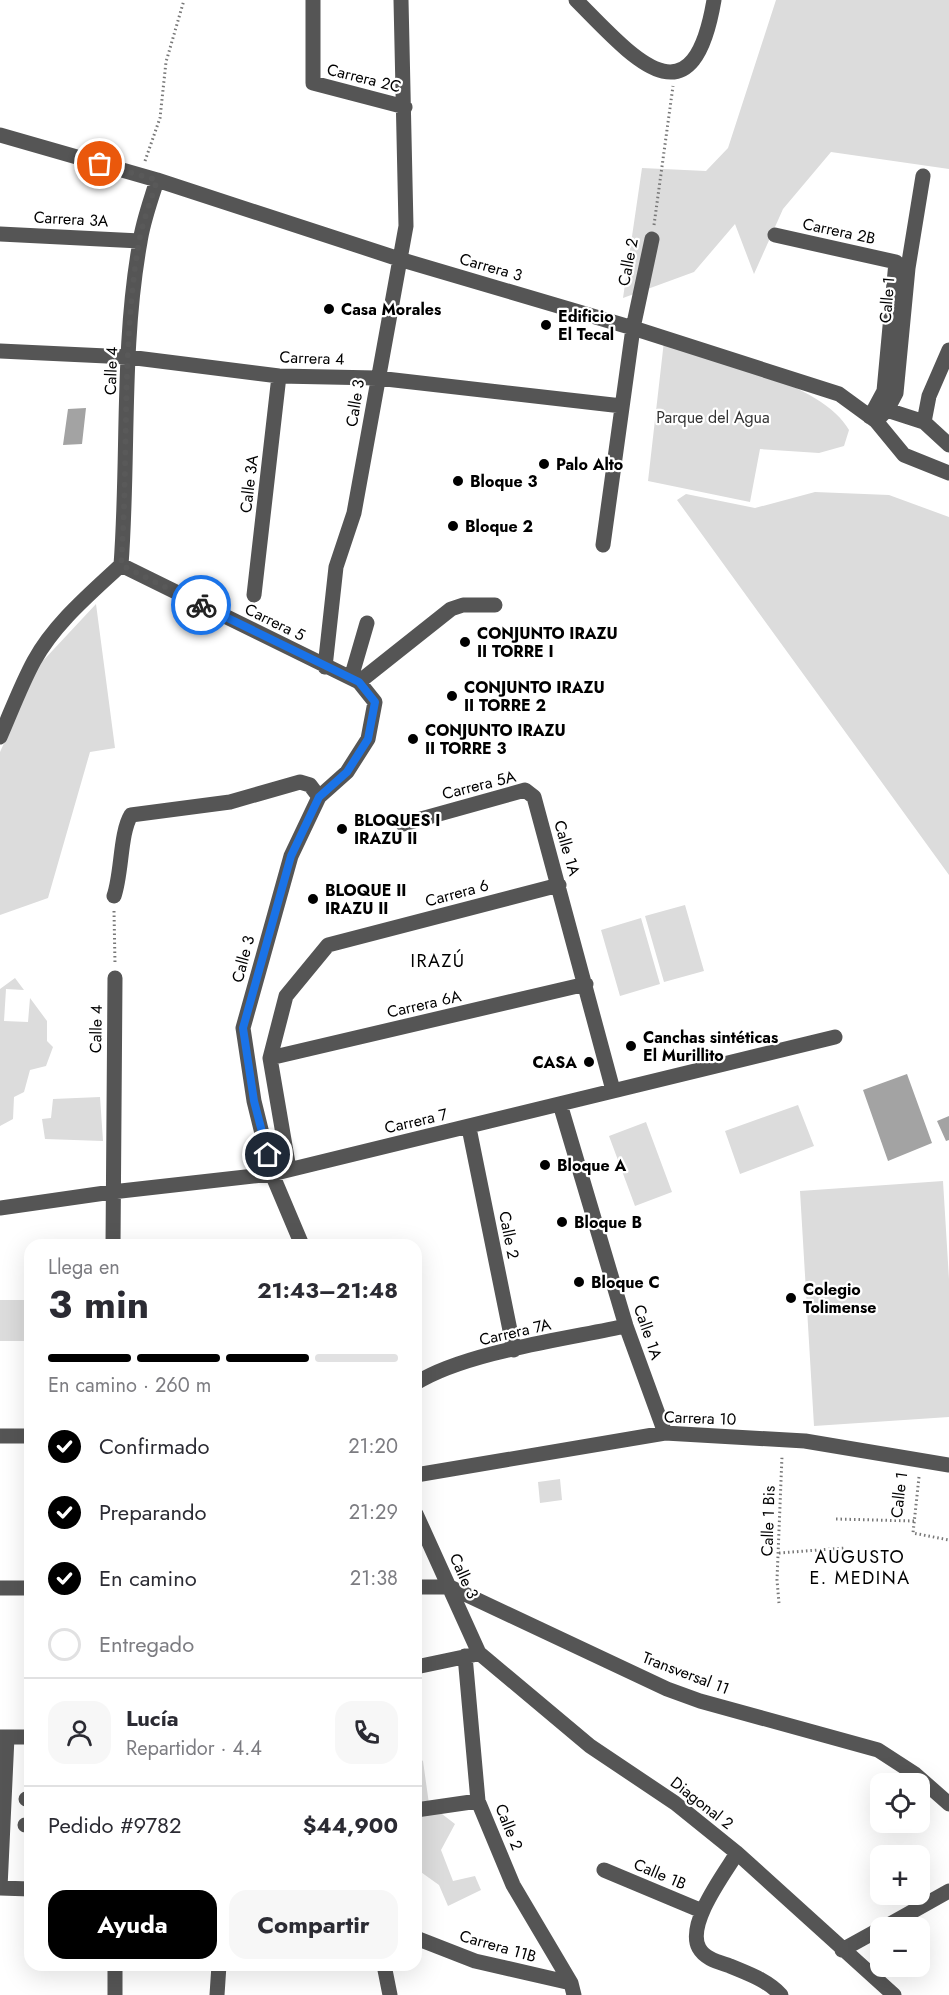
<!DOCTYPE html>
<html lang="es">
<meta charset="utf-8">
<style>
:root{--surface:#fff;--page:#f7f7f7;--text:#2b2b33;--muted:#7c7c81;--line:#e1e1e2;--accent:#000}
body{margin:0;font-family:Jost,sans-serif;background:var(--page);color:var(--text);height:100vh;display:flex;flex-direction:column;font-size:22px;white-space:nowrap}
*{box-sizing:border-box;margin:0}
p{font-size:20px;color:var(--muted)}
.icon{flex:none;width:33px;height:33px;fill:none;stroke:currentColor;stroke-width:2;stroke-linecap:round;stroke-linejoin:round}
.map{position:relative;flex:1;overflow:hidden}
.sheet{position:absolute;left:24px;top:1239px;width:398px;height:732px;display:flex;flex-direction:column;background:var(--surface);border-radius:18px;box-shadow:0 6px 24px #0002}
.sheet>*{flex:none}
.buttons{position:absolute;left:870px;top:1773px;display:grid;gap:12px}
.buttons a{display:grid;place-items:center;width:60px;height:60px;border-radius:12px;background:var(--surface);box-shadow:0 6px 24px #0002;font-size:30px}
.pin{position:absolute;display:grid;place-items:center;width:51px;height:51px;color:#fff;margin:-26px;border:3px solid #fff;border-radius:50%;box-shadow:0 2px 6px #0007}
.courier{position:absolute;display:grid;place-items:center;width:60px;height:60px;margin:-30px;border:4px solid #1a73e8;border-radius:50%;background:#fff;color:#222;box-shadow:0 2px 8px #0007}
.overview em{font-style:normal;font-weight:700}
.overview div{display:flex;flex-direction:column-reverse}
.overview{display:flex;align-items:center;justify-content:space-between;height:102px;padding:0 24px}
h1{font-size:39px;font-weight:700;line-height:45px}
.bar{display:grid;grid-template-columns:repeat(4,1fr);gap:9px 6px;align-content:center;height:72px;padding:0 24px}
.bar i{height:8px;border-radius:4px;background:var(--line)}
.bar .on{background:var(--accent)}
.bar p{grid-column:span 4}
.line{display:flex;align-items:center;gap:15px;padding:0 24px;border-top:2px solid var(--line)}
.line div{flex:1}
.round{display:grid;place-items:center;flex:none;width:63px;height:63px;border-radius:18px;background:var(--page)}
ol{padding:0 24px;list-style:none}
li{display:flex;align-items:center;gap:18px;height:66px}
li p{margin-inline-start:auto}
li .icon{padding:6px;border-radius:50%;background:var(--accent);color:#fff;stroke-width:4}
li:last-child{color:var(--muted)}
li i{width:33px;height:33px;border:3px solid var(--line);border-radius:50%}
.cta{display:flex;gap:12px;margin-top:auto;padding:12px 24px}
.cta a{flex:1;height:69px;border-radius:18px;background:var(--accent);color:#fff;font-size:24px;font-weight:700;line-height:69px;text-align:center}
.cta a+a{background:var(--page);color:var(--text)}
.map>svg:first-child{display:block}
</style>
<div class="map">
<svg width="949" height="1995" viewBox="0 0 949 1995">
<rect width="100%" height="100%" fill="#fff"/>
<path fill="#dcdcdc" d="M776 0H949V169L831 152 783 209 754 274 735 224 694 272 623 298 642 168 706 171 728 148Z
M664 341C714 358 824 384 849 430L844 446 819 453 760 449 750 502 648 481Z
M815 492 889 495 949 517V875L677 500 686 494 755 508Z
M96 604 115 748 90 752 48 898 0 915V752L39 665Z
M685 905 704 971 664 982 645 916Z
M641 918 660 984 620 996 601 930Z
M15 978 24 990 6 989 4 1021 28 1022 30 998 47 1021V1041L53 1047 46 1066 30 1070 24 1092 14 1097 13 1119 0 1126V989Z
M100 1097 103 1141 45 1139 42 1119 51 1118 53 1099Z
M798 1105 814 1146 740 1174 725 1131Z
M646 1122 672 1192 635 1206 609 1136Z
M943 1181 949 1279V1417L814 1426 800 1191Z
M0 1300H30V1341H0Z
M560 1479 562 1500 540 1503 538 1482Z
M416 1756 423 1761 429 1804 455 1824 441 1850 453 1881 475 1876 481 1890 448 1906 439 1885 418 1870 416 1872Z"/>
<path fill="#a3a3a3" d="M86 408 82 444 63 445 68 409Z
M907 1074 932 1143 888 1161 863 1090Z
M949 1116V1140L946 1141 937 1121Z"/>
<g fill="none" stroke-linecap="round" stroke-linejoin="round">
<path stroke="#777" stroke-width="3" stroke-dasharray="1.5 3" stroke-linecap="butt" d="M145 161 160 118 166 62 184 0
M654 225 673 86
M114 911 115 964
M919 1477 913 1533 949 1540
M836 1519 914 1521
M779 1553 845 1548
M779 1603 777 1580 782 1456"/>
<path stroke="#555" stroke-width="15" d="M313 0V83L405 107
M576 0C631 55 692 130 714 0
M0 135 157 180 399 259 633 328 839 394 876 421 904 455 949 473
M0 234 140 241
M775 235 896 262 884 391 870 417
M0 351 128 357 279 376 377 378 622 406
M887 410 924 422 949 445
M876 421 887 410 896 393 908 268 923 176
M924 422 929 396 949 350
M603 545 633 328 652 239
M121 565 359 682 375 702 368 739 347 772 319 797 291 856 243 1028 254 1101 272 1174 302 1245
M121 565C129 459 121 347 140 242 143 221 151 200 157 180
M254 595 279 376
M325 667 336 567 354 513 406 226 401 0
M351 678 367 623
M359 682 451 609 463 605H495
M0 737C11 712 21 685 34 661 55 623 90 594 121 565
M403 824 525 790 534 797 613 1090
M114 896C122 873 120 833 131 815L230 802 300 782 310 785 319 797
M270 1058 586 984
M560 1104 626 1326 665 1433
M469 1128 514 1350
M289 1169 270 1058 286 996 328 945 559 885
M0 1208 112 1192 272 1174 835 1037
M113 1245 115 978
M416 1383C466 1352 566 1339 626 1326
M0 1436H30
M416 1475 665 1433 805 1441 949 1465
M416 1514 479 1653 590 1746 675 1803 737 1853 894 1995
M416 1587H450L667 1689 700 1701 878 1750 915 1774 949 1804
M0 1588H30
M465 1656 478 1801 513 1885 571 1983 574 1995
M416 1667 473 1655
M0 1737H30
M26 1799H30
M416 1810 478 1801
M25 1825H30
M737 1853C724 1874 686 1924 699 1948 705 1959 719 1962 730 1966 749 1974 767 1980 781 1995
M604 1870 702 1911
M0 1888 7 1737
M0 1888 30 1889
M883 1928 949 1891
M416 1938 475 1961 571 1983
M842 1950 880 1929
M384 1965 390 1995
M115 1995V1965
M217 1995 219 1965"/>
</g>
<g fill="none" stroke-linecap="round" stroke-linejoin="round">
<path stroke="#595959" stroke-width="6" stroke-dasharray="0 10.8" d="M100 164 157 180C151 200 143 221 139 242 121 347 129 459 121 565L201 605"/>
<path stroke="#1a73e8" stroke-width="8" d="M201 605 359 682 375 702 368 739 347 772 319 797 291 856 243 1028 254 1101 268 1155"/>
</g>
<g fill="#000" stroke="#fff" stroke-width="2">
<circle cx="329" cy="309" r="6"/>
<circle cx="546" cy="325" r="6"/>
<circle cx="544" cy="464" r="6"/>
<circle cx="458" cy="481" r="6"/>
<circle cx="453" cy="526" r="6"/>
<circle cx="465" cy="642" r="6"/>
<circle cx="452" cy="696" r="6"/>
<circle cx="413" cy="739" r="6"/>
<circle cx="342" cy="829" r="6"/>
<circle cx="313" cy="899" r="6"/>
<circle cx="631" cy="1046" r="6"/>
<circle cx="589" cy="1062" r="6"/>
<circle cx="545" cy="1165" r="6"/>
<circle cx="562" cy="1222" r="6"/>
<circle cx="579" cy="1282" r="6"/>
<circle cx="791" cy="1298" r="6"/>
</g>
<g text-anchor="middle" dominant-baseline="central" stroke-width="4.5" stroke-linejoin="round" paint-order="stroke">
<g font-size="16" fill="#000" stroke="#fff">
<text transform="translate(364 78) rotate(14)">Carrera 2C</text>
<text transform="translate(71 219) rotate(3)">Carrera 3A</text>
<text transform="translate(839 231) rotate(12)">Carrera 2B</text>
<text transform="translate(628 262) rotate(-79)">Calle 2</text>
<text transform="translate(491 267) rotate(16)">Carrera 3</text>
<text transform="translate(887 300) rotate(-85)">Calle 1</text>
<text transform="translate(312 358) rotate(2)">Carrera 4</text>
<text transform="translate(111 371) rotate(-88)">Calle 4</text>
<text transform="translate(355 403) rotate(-81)">Calle 3</text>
<text transform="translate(249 484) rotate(-83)">Calle 3A</text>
<text transform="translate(275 622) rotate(26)">Carrera 5</text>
<text transform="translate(479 785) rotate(-14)">Carrera 5A</text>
<text transform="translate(567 848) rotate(74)">Calle 1A</text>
<text transform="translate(457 893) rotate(-15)">Carrera 6</text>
<text transform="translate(243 959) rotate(-75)">Calle 3</text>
<text transform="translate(424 1004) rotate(-13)">Carrera 6A</text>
<text transform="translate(96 1029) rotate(-89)">Calle 4</text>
<text transform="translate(416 1121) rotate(-13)">Carrera 7</text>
<text transform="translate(509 1235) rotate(79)">Calle 2</text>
<text transform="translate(515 1332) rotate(-13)">Carrera 7A</text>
<text transform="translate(648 1332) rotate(71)">Calle 1A</text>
<text transform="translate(700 1418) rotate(2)">Carrera 10</text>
<text transform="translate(899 1495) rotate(-83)">Calle 1</text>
<text transform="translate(768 1521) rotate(-88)">Calle 1 Bis</text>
<text transform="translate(464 1576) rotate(66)">Calle 3</text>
<text transform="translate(686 1673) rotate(21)">Transversal 11</text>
<text transform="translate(702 1803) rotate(38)">Diagonal 2</text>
<text transform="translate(509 1827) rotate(68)">Calle 2</text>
<text transform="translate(660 1874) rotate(23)">Calle 1B</text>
<text transform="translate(498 1946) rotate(16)">Carrera 11B</text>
</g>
<g font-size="16" font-weight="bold" fill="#000" stroke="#fff" text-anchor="start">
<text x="341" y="309">Casa Morales</text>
<text x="558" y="316">Edificio<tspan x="558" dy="18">El Tecal</tspan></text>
<text x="556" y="464">Palo Alto</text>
<text x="470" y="481">Bloque 3</text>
<text x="465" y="526">Bloque 2</text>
<text x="477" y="633">CONJUNTO IRAZU<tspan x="477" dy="18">II TORRE I</tspan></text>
<text x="464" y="687">CONJUNTO IRAZU<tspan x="464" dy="18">II TORRE 2</tspan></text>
<text x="425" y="730">CONJUNTO IRAZU<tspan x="425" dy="18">II TORRE 3</tspan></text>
<text x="354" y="820">BLOQUES I<tspan x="354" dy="18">IRAZU II</tspan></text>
<text x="325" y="890">BLOQUE II<tspan x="325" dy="18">IRAZU II</tspan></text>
<text x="643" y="1037">Canchas sintéticas<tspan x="643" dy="18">El Murillito</tspan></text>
<text x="577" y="1062" text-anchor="end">CASA</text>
<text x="557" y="1165">Bloque A</text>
<text x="574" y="1222">Bloque B</text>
<text x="591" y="1282">Bloque C</text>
<text x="803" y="1289">Colegio<tspan x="803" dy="18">Tolimense</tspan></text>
</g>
<g font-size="16" fill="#333" stroke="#fff">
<text x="713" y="417">Parque del Agua</text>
</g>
<g font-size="18" letter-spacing="1.5" fill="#000" stroke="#fff">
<text x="438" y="961">IRAZÚ</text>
<text x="860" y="1557">AUGUSTO<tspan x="860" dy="21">E. MEDINA</tspan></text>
</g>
</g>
</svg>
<div class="buttons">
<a><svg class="icon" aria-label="locate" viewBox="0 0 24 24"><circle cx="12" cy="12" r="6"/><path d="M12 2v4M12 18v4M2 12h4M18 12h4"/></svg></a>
<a>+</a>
<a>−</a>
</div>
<div class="pin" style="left:100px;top:164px;background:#ea580c"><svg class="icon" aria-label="bag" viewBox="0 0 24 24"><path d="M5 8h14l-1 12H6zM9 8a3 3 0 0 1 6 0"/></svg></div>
<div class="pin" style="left:268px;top:1155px;background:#1f2937"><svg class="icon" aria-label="home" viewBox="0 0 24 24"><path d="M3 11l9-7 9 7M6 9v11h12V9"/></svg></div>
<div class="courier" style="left:201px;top:605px"><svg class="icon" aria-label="bike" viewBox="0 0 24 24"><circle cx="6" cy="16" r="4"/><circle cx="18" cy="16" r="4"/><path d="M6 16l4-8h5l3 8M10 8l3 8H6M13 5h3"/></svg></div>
<section class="sheet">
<div class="overview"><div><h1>3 min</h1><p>Llega en</p></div><em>21:43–21:48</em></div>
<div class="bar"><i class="on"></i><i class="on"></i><i class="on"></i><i></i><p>En camino · 260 m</p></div>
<ol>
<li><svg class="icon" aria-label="check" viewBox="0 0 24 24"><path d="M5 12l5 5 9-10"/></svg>Confirmado<p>21:20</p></li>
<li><svg class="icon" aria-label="check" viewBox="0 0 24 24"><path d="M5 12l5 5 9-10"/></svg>Preparando<p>21:29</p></li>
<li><svg class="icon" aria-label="check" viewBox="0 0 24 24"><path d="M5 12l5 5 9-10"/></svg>En camino<p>21:38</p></li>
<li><i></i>Entregado</li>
</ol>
<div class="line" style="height:108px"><a class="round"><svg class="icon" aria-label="person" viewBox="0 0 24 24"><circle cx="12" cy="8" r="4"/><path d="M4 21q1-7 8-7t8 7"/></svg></a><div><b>Lucía</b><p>Repartidor · 4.4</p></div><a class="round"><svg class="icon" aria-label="phone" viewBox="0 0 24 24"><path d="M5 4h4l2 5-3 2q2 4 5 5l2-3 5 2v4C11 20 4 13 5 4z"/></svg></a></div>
<div class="line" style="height:78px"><div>Pedido #9782</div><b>$44,900</b></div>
<div class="cta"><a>Ayuda</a><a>Compartir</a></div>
</section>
</div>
